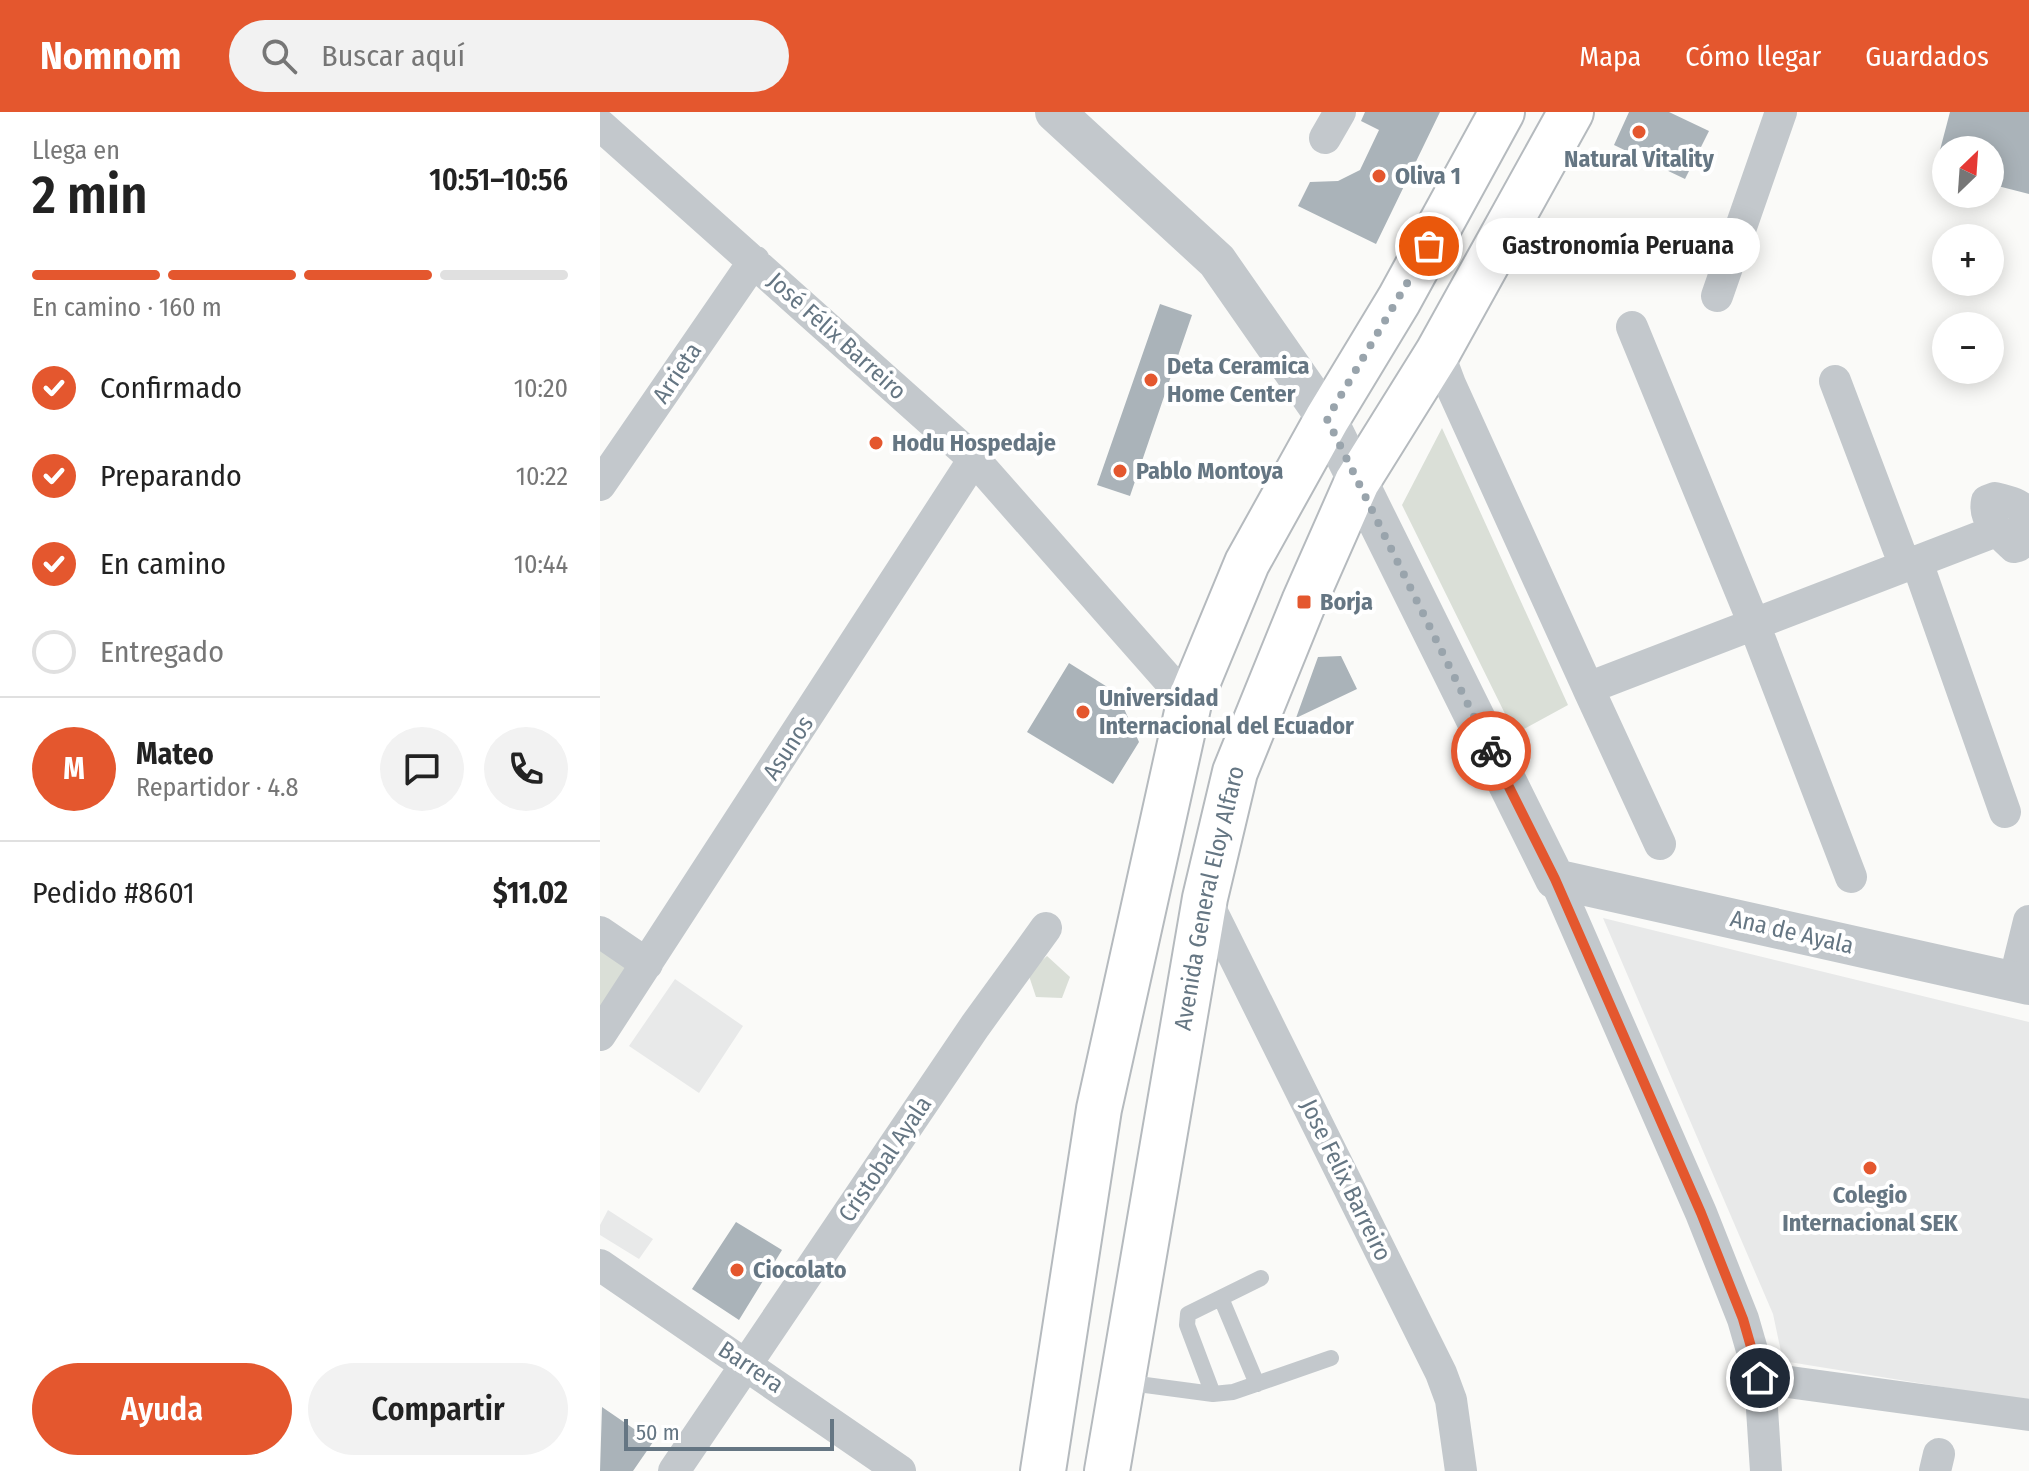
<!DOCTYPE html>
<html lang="es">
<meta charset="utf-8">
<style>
:root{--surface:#fff;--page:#f2f2f2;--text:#222;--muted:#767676;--line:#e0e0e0;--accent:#e4572e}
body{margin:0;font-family:"Fira Sans Condensed",sans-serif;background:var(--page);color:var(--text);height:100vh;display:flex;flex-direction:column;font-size:30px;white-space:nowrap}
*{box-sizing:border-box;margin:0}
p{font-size:26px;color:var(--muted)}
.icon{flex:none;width:44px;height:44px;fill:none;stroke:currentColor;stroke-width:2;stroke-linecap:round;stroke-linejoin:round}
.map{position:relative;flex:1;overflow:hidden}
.drawer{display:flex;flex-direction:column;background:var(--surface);width:600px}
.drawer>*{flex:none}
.needle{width:52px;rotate:25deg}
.fabs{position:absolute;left:1332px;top:24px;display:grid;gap:16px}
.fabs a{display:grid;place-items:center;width:72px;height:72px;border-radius:50%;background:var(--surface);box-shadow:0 4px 20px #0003;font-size:40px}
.scale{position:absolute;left:24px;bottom:20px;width:210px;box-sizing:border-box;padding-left:8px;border:4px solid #657683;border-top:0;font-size:22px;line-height:28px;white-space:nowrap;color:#657683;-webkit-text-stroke:6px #fff;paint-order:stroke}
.pin{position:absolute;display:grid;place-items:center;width:68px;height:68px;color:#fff;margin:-34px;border:4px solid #fff;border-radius:50%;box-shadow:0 2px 8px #0007}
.courier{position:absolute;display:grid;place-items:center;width:80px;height:80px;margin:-40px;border:6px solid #e4572e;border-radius:50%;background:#fff;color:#222;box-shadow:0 2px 10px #0007}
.bubble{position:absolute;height:56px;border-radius:28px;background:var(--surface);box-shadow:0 4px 20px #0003;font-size:26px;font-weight:600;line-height:56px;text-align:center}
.overview em{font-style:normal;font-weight:600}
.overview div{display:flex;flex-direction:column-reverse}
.overview{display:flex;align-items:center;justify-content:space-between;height:136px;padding:0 32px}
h1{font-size:52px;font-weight:600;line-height:60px}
.bar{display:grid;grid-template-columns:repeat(4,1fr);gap:12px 8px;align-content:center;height:96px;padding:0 32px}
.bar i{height:10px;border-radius:6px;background:var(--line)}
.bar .current{background:var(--accent)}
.bar p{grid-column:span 4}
.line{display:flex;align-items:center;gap:20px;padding:0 32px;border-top:2px solid var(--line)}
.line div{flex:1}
.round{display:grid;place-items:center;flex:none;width:84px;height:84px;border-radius:42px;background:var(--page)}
ol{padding:0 32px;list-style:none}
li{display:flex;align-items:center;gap:24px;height:88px}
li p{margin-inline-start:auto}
li .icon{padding:8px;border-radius:50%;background:var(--accent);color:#fff;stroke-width:4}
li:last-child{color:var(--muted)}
li i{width:44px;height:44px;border:4px solid var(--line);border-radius:50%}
.action{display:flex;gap:16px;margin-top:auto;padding:16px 32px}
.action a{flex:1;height:92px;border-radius:48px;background:var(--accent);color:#fff;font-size:32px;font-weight:600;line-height:92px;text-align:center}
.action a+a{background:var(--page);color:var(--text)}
header{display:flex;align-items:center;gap:48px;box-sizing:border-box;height:112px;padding:0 40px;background:var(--accent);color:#fff}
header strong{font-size:38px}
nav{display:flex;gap:44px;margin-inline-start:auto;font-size:28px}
.search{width:560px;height:72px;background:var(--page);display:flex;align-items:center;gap:20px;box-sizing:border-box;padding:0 28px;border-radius:44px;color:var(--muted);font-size:30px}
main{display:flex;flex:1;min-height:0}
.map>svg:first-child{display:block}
</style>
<header>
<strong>Nomnom</strong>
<div class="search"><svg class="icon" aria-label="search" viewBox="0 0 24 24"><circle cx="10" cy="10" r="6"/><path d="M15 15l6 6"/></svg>Buscar aquí</div>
<nav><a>Mapa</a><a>Cómo llegar</a><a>Guardados</a></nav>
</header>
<main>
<section class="drawer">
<div class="overview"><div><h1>2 min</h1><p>Llega en</p></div><em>10:51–10:56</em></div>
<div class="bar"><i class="current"></i><i class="current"></i><i class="current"></i><i></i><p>En camino · 160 m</p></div>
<ol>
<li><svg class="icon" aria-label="check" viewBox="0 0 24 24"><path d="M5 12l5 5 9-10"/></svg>Confirmado<p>10:20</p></li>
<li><svg class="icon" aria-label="check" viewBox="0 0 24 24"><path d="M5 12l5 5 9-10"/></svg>Preparando<p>10:22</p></li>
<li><svg class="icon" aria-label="check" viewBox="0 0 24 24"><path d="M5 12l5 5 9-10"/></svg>En camino<p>10:44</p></li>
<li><i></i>Entregado</li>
</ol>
<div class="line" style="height:144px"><b class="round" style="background:var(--accent);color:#fff">M</b><div><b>Mateo</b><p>Repartidor · 4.8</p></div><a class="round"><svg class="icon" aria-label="chat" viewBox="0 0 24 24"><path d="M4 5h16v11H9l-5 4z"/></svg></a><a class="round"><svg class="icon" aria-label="phone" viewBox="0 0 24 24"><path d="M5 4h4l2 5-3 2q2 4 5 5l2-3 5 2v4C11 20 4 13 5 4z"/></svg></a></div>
<div class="line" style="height:104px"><div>Pedido #8601</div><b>$11.02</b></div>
<div class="action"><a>Ayuda</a><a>Compartir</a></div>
</section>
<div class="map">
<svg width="1429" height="1359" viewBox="0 0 1429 1359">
<rect width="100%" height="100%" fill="#fafaf8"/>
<path fill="#e8e9e9" d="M1003 806 1429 910V1289L1183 1249 1173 1202Z
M75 867 143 914 99 981 29 934Z
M8 1098 53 1127 39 1147 0 1123V1113Z"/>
<path fill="#dadfd7" d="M842 316 968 593 915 622 802 393Z
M0 827 41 855 0 916Z
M447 844 470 865 462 886 436 885 428 861Z"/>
<path fill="#aab3b9" d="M765 0H840L776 132 698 94 710 70 738 69 760 58 779 18 761 9Z
M1029 0H1069L1109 19 1085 67 1014 33Z
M1350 0H1429V82L1390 72V38H1346V60L1335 57Z
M560 192 592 203 530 384 497 373Z
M741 544 757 577 696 606 718 545Z
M469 551 517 581 539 630 513 672 427 620Z
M136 1110 182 1138 139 1208 92 1177Z
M2 1295 53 1330 33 1359H0Z"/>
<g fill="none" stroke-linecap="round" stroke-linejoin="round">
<defs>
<g id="primary">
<path d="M443 1359 499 997 589 591 647 451 727 307 799 188 902 0"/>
<path id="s1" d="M507 1359 605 786 635 660 704 490 757 370 838 240 971 0"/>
</g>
</defs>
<use href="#primary" stroke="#b5babe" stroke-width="48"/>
<path stroke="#c3c8cc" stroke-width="16" d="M621 1186 657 1272
M523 1270 613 1282 633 1280 731 1246
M613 1282 587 1213 588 1202 661 1166"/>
<path stroke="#c3c8cc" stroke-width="32" d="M0 13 374 347 589 591
M725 26 740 0
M1117 184 1181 0
M1032 215 1154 512 1251 765
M838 240 850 272 988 576 1396 419
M1235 269 1305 454
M0 373 154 149
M1395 386C1429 394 1429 397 1418 434L1414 435C1401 423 1383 408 1387 389Z
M1317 450 1405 700
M988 576 1060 732
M955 767 1101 1101 1143 1207 1160 1266 1166 1359
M605 786 841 1261 851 1288 861 1359
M0 820 47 852
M1414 870 1429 809
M0 923 374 347
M0 1153 300 1359
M1160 1266 1429 1303
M74 1359 375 914 446 816
M1335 1359 1339 1342"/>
<path stroke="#c3c8cc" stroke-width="40" d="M455 0 617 149 727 307 955 767 1429 873"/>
<use href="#primary" stroke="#fff" stroke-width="44"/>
</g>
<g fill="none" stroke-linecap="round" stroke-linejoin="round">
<path stroke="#99a4ac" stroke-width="8" stroke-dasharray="0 14.4" d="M829 134 727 307 891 639"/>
<path stroke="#e4572e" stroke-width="10" d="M891 639 955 767 1101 1101 1143 1207 1160 1266"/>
</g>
<g fill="#e4572e" stroke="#fff" stroke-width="3">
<circle cx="1039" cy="20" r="8"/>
<circle cx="779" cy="64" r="8"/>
<circle cx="551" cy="268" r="8"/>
<circle cx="276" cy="331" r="8"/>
<circle cx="520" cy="359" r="8"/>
<rect x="696" y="482" width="16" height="16" rx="4"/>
<circle cx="483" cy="600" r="8"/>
<circle cx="1270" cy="1056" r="8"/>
<circle cx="137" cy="1158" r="8"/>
</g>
<g text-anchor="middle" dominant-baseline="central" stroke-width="8" stroke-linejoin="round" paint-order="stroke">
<g font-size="24" font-weight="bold" fill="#657683" stroke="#fff" text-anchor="start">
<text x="1039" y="47" text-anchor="middle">Natural Vitality</text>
<text x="795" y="64">Oliva 1</text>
<text x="567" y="254">Deta Ceramica<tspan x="567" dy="28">Home Center</tspan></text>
<text x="292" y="331">Hodu Hospedaje</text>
<text x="536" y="359">Pablo Montoya</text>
<text x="720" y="490">Borja</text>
<text x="499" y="586">Universidad<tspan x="499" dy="28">Internacional del Ecuador</tspan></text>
<text x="1270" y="1083" text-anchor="middle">Colegio<tspan x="1270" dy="28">Internacional SEK</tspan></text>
<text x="153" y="1158">Ciocolato</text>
</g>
<g font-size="24" fill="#657683" stroke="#fff">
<text transform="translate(237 224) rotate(42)">José Félix Barreiro</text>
<text transform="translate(77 261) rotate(-56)">Arrieta</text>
<text transform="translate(188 636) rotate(-57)">Asunos</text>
<text stroke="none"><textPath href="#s1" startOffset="582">Avenida General Eloy Alfaro</textPath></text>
<text transform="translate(1192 820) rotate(13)">Ana de Ayala</text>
<text transform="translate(285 1047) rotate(-56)">Cristobal Ayala</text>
<text transform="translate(746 1068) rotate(64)">Jose Felix Barreiro</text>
<text transform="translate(151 1255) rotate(34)">Barrera</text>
</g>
</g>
</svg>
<div class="fabs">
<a><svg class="needle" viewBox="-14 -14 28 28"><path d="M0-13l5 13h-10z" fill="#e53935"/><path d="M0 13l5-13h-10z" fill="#767676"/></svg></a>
<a>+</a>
<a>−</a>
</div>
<div class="scale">50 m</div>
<div class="pin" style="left:829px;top:134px;background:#ea580c"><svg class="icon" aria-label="bag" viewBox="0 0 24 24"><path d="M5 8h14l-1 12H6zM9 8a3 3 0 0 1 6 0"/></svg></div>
<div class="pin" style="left:1160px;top:1266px;background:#1f2937"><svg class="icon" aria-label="home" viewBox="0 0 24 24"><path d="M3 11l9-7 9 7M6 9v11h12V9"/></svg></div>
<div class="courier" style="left:891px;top:639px"><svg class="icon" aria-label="bike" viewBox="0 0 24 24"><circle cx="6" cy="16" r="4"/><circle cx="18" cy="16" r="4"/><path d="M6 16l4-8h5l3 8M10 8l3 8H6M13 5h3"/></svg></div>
<div class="bubble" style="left:876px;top:106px;width:284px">Gastronomía Peruana</div>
</div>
</main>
